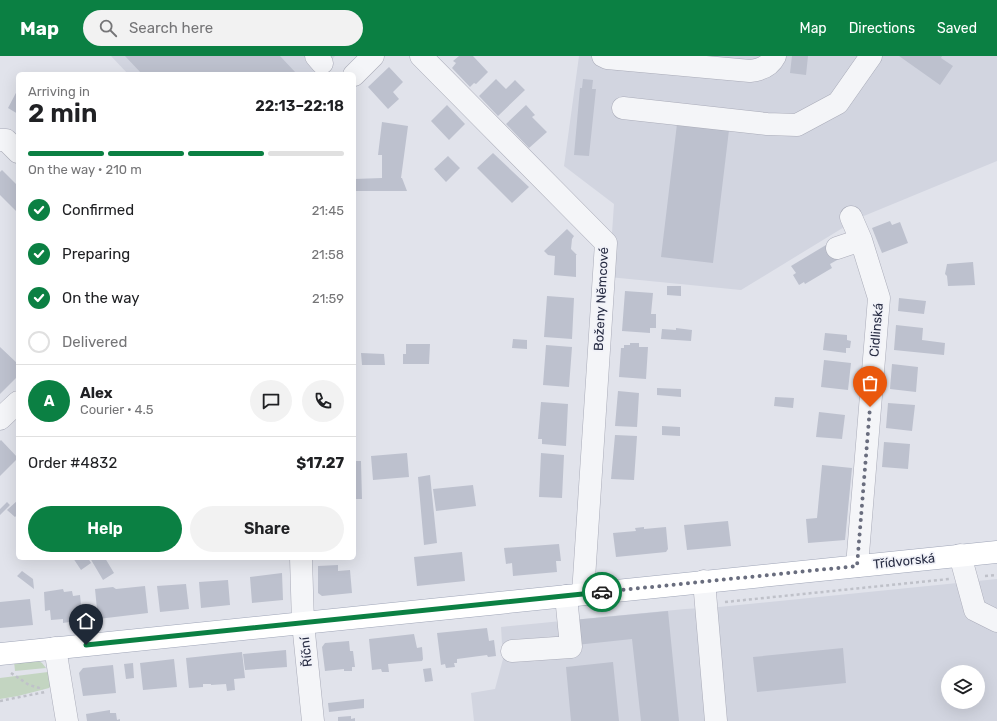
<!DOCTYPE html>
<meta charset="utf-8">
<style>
:root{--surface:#fff;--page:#f2f2f2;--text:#202124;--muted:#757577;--line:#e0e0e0;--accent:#0b8043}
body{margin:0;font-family:Rubik,sans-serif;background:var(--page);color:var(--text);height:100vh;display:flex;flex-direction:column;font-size:15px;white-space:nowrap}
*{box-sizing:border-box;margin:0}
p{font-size:13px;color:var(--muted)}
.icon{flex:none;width:22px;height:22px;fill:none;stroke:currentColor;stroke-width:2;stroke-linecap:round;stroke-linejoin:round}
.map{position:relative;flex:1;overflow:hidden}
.sheet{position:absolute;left:16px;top:16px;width:340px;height:488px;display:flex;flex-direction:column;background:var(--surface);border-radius:6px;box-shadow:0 4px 16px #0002}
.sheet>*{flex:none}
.buttons{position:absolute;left:941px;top:609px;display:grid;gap:8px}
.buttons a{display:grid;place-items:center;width:44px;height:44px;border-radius:50%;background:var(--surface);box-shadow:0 4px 16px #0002;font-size:20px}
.pin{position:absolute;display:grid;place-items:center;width:34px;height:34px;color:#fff;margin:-41px -17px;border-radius:50% 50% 50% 0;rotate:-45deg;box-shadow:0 0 4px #0007}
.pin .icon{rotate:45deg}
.courier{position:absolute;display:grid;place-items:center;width:40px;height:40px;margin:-20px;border:3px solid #0b8043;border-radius:50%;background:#fff;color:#222;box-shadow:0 1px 5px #0007}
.overview em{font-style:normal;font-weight:600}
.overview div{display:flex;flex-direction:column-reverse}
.overview{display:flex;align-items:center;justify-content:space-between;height:68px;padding:0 12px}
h1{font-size:26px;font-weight:600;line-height:30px}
.bar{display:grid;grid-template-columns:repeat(4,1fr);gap:6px 4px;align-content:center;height:48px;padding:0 12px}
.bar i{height:5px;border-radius:3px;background:var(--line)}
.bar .current{background:var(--accent)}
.bar p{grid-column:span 4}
.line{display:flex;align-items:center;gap:10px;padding:0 12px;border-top:1px solid var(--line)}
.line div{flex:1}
.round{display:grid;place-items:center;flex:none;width:42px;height:42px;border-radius:21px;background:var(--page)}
ol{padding:0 12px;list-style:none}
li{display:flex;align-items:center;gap:12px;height:44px}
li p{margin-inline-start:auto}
li .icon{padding:4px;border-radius:50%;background:var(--accent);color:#fff;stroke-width:4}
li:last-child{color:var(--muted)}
li i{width:22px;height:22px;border:2px solid var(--line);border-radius:50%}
.action{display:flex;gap:8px;margin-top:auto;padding:8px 12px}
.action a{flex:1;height:46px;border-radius:24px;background:var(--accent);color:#fff;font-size:16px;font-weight:600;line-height:46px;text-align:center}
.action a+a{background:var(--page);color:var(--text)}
header{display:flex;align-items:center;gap:24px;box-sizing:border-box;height:56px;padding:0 20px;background:var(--accent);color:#fff}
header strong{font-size:19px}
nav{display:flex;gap:22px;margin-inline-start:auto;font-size:14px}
.search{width:280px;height:36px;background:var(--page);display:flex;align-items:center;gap:10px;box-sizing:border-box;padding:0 14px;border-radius:22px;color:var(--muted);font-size:15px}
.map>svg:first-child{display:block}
</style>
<header>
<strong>Map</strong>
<div class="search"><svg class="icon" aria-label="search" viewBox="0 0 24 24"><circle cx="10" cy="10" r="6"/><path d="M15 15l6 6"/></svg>Search here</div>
<nav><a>Map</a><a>Directions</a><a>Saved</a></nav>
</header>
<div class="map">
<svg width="997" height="665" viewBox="0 0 997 665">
<rect width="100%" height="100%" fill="#e1e3eb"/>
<path fill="#d2d5e0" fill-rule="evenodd" d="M111 0H335L319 18H128Z
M579 0H997V105L859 162 741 234 609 221 614 148 564 110Z
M997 523V665H474L471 637 495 633 503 603 501 571 685 553 719 551ZM948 616H978V646H948Z"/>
<path fill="#c3d5c1" d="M37 604 42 607 46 612 15 615 14 605Z
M48 616 51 629 49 632 18 640 0 643V622Z"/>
<path fill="#bdc1ce" d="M125 0H280L296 17 295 18H142Z
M459 0H473L488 16 476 28 474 27 470 31 452 12 456 7 453 5Z
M792 0H808L806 19 790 17Z
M899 0H942L941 2 953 10 940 29Z
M389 11 403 26 393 36 399 43 388 53 368 31Z
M496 23 506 33 515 24 525 34 498 60 479 40Z
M583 23 593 24 592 33H596L589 100 574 99 580 32H582Z
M18 33V58L8 52Z
M447 49 465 68 449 84 431 65Z
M526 49 535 59 532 61 547 76 529 92 506 68Z
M382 66 408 70 401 122H402L407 135H354V123L382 122V99H378Z
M677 68 729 74 713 207 661 201Z
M493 97 529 131 512 147 477 112Z
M448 100 460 112 446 126 434 113Z
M2 114 18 130V157L0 139V116Z
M890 165 892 169 900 166 908 187 882 197 872 172Z
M567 173 574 180 572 183 571 193 577 199H576V221L554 219 555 200 548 199 544 195Z
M836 183 846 199 830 208 832 212 805 228 804 226 799 229 793 219 796 217 791 210Z
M973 206 975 229 948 230 947 220 945 218 947 208Z
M667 230H681V240L667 239Z
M625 235 653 237 651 258H656V272H650V277L622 275Z
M547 240 574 242 572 283 544 281Z
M899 242 926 245 924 258 898 255Z
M896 269 923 272 922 284 945 287 944 299 894 294Z
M676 272 692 274 691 285 661 283 662 273 676 274Z
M825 277 847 279V284L851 285 850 292H846V297L823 294Z
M513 283 527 284V293L512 292Z
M630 287H639V291H648L646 323 619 321 621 292H624V289H630Z
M406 288H430L429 308H403V298H406Z
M546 289 572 291 569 331 543 329Z
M0 291 18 308V320L0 338Z
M361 297 384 298 385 309H362Z
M824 304 851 307 848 334 821 331Z
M892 308 918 311 916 336 890 333Z
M657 332 681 333V341L657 339Z
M618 335 639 337 637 371 615 370Z
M775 341 794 342 793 352 774 350Z
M541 346 568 348 566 390 542 388V383H538Z
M888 347 915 349 912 375 886 372Z
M819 356 845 359 842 383 816 381Z
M662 370 680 371V380L662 379Z
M615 379 637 380 634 424 611 423Z
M1 384 18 402 0 420V385Z
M884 386 910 388 908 413 882 411Z
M407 397 409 421 373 424 371 400Z
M541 397 564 399 562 442 539 441Z
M354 405H361L362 443H354Z
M822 409 852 412 845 484 808 487 806 463 817 462Z
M430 419 437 487 424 489 418 421Z
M473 429 476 450 436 455 433 433Z
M18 444V458L15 461 7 454Z
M7 446 10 449 0 459V453Z
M728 465 731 490 687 494 684 469Z
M644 471V473L666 471 668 493 666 496 616 501 613 477 636 475 635 472Z
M559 488 561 505H556L557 516 513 520 512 507 506 508 504 492Z
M462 496 465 525 417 530 414 501Z
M73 502H88L91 507 81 514Z
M90 502H105L114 517 103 524Z
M338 509V515L350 514 352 537 322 540 318 537V510Z
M22 515 33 523 34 533 17 520Z
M282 517 283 544 252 547 250 521Z
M228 524 230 549 201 552 199 526Z
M186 528 189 553 160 556 157 530Z
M145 530 148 557 98 563 95 533 113 531 116 533Z
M63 533 64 536 72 535 73 540 80 539 82 559 75 560 76 565 63 567V563L51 564 50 554 45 555 44 536Z
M30 543 33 569 0 572V546Z
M668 555 679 665H641L632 583 576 589 573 564Z
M487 572 489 585 494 584 496 600 488 601 487 599 457 603V607H454L455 611 446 612 445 608 441 609 437 577Z
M414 578 417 592 422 591 423 603 422 605 388 608 389 616H382L381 613 372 614 369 583Z
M349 585 350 595H353L355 611H352V615H344V613L325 615 322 591 325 587Z
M843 592 846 627 757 636 753 601Z
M286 594 287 611 245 614 243 598Z
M242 596 245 622 234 623 235 634 227 635 226 628 211 629V628H203V631L189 632 186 602Z
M174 603 177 631 143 634 140 607Z
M613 606 619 665H571L566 611Z
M133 607 134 622 126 623 124 608Z
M113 609 116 637 83 640 79 617 83 612Z
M431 612 433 625 425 626 423 613Z
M364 643V652L329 656 328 647Z
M110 654V657H116L117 664 120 663V665H87L86 658Z
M351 660V663L355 662V665H338V661Z"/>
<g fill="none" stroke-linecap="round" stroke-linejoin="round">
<defs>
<path id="minor" d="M316 0 322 7
M421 0 606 187 583 538
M603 0 607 2 750 15C760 14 770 10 775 0
M354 19 373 0
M623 52 767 68 797 69 838 47 871 0
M0 84H6L18 96
M851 161 861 184
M837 192 861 184 879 242 857 510
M0 363 18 346
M960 499 975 554 997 565
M301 502 303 567 313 665
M704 525 716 665
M55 592 67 665
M512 595 571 591 566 540"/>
<path id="major" d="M0 598 997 496"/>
</defs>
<use href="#minor" stroke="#aaacb9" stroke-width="23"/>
<use href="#major" stroke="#9fa5b7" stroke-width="23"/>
<path stroke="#bfc1c9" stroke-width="2.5" stroke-dasharray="3 3" stroke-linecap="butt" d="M985 520 997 519
M725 546 949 523
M11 617 29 629 43 633
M0 645 45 636"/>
<use href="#minor" stroke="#f4f5f8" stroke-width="22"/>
<use href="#major" stroke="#fff" stroke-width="22"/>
</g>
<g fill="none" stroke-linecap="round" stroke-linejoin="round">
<path stroke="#696d7e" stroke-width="4" stroke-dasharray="0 7.2" d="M602 536 857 510 870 351"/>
<path stroke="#0b8043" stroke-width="5" d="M86 589 602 536"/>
</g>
<g text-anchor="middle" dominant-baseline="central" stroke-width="3.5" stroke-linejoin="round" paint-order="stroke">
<g font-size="13" fill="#282d44" stroke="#f1f2f8">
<text transform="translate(601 243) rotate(-87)">Boženy Němcové</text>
<text transform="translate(876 274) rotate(-85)">Cidlinská</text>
<text transform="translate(904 505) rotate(-6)">Třídvorská</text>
<text transform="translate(306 596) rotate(-96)">Říční</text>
</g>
</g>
</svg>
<div class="buttons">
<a><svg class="icon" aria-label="layers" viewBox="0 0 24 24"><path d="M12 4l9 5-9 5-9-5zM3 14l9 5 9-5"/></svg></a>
</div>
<div class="pin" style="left:870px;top:351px;background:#ea580c"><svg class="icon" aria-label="bag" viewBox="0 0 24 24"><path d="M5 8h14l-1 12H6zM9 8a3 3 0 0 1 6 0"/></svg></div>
<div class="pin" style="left:86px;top:589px;background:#1f2937"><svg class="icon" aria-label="home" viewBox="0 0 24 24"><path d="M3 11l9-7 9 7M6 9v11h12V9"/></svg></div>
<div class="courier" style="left:602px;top:536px"><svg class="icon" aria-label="car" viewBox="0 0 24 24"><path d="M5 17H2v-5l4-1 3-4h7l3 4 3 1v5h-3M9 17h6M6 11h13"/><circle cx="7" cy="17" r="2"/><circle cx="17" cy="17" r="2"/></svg></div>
<section class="sheet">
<div class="overview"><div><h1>2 min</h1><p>Arriving in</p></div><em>22:13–22:18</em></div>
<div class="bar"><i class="current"></i><i class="current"></i><i class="current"></i><i></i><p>On the way · 210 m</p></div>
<ol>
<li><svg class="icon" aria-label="check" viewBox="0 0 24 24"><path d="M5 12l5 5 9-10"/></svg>Confirmed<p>21:45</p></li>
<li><svg class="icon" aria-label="check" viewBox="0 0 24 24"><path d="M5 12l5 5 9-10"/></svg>Preparing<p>21:58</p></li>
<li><svg class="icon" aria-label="check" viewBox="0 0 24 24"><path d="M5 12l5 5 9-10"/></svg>On the way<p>21:59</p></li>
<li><i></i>Delivered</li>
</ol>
<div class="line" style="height:72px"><b class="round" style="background:var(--accent);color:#fff">A</b><div><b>Alex</b><p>Courier · 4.5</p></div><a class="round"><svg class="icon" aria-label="chat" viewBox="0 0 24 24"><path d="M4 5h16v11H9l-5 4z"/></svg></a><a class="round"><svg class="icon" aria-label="phone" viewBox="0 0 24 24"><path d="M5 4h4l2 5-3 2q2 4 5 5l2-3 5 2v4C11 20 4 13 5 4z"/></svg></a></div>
<div class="line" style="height:52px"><div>Order #4832</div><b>$17.27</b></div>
<div class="action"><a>Help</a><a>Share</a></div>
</section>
</div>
